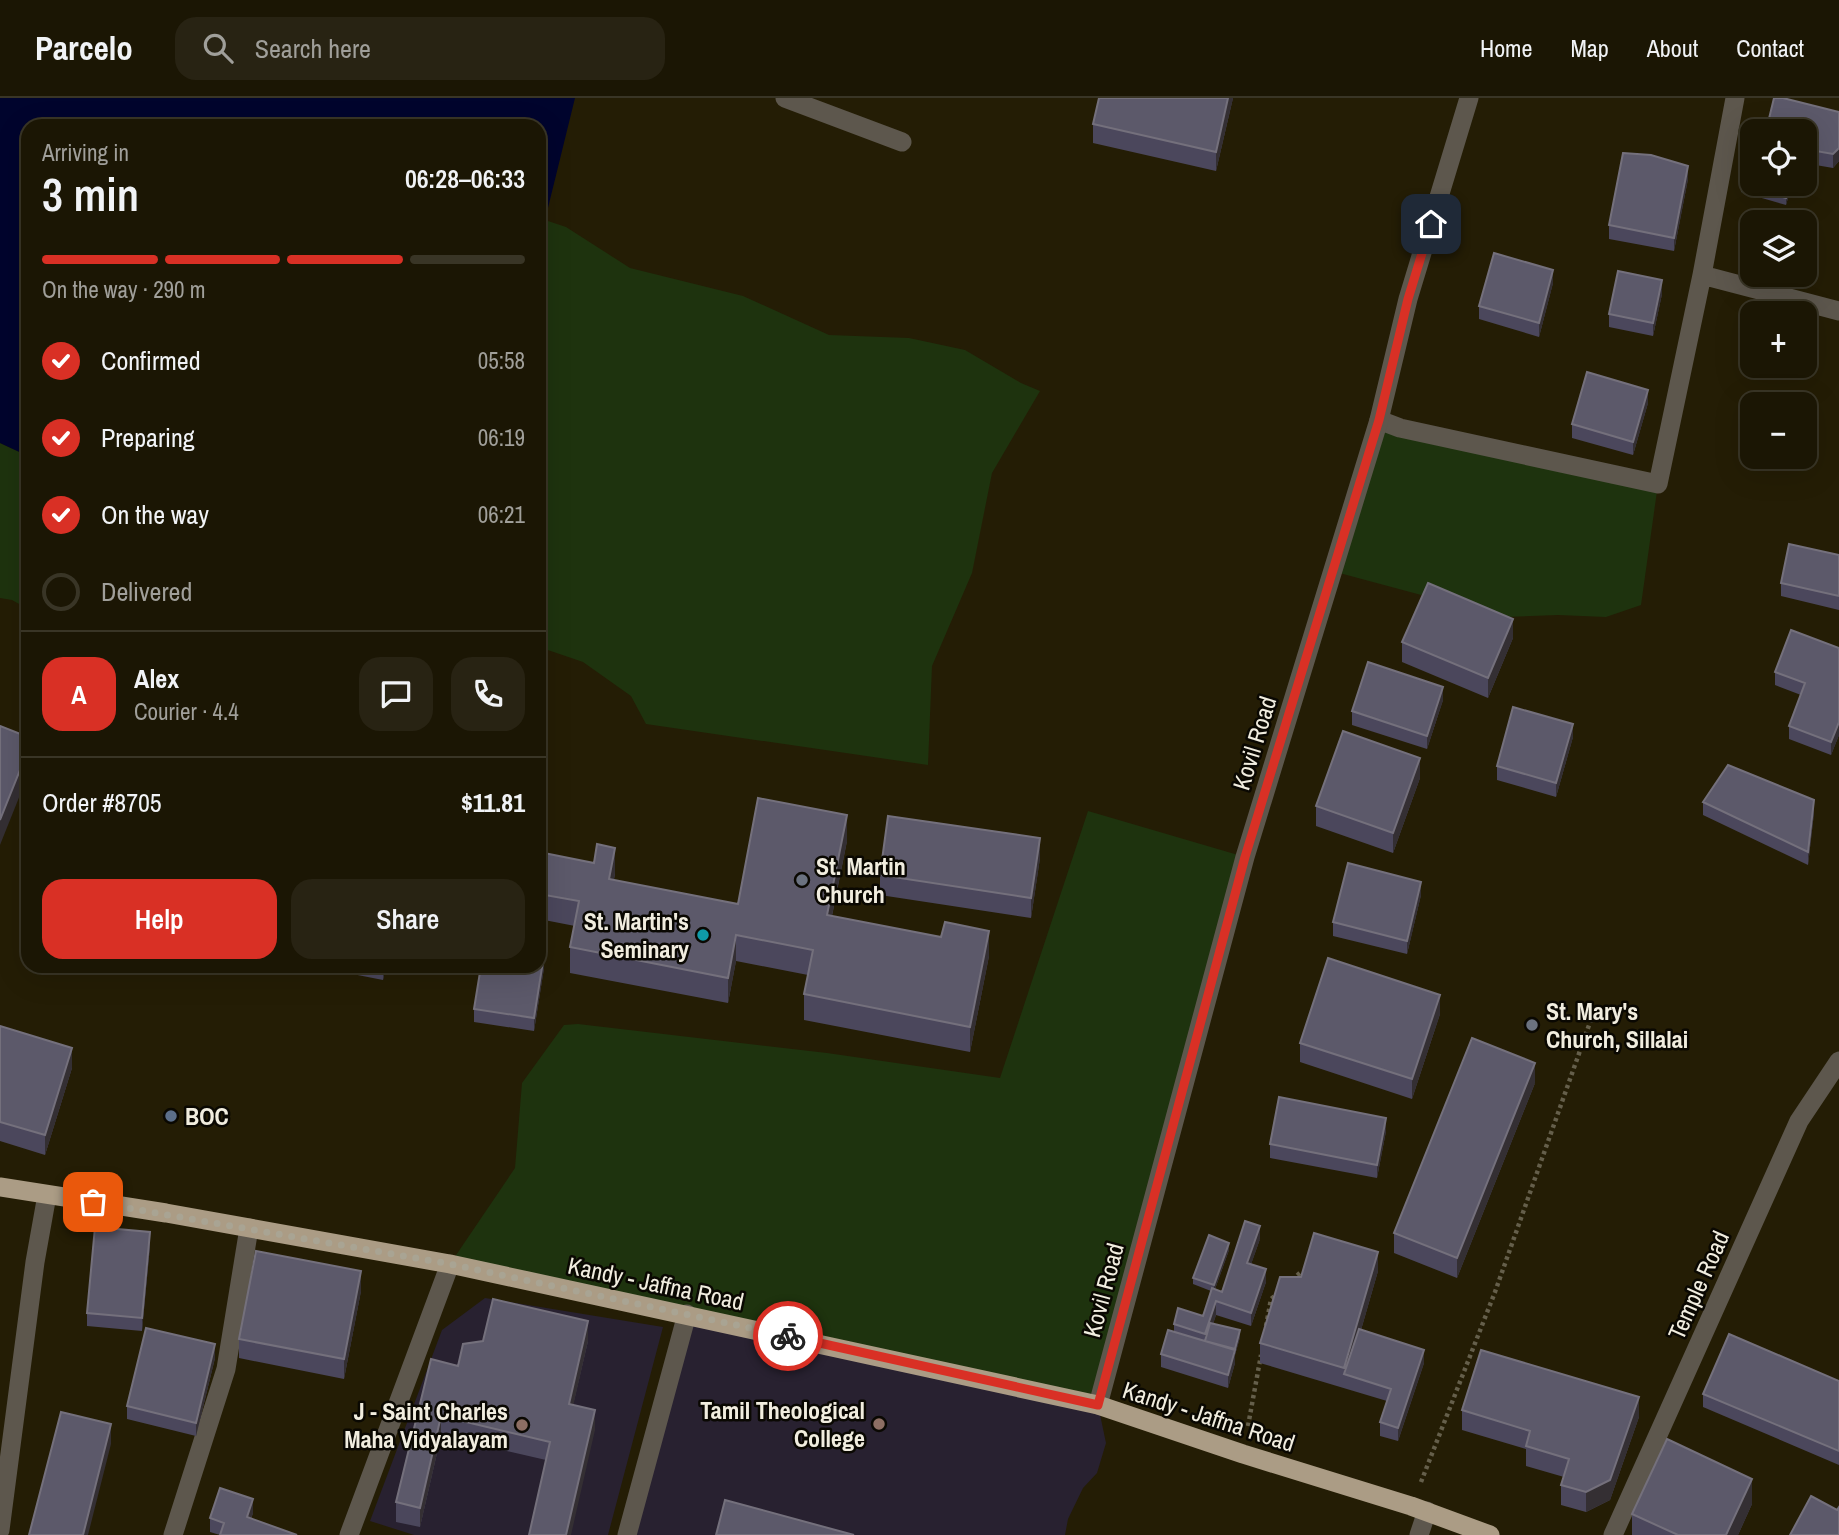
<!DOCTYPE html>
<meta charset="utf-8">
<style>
:root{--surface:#1b1604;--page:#282313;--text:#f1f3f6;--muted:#a09f9a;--line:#393526;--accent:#d93025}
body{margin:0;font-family:"Archivo Narrow",sans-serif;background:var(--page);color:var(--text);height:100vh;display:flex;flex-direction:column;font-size:26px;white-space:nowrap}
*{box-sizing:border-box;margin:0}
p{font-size:23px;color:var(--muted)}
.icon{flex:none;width:38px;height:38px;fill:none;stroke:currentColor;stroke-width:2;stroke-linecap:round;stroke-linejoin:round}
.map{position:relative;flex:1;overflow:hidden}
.side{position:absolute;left:21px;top:21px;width:525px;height:854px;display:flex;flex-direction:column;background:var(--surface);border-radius:21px;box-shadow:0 7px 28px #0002,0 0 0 2px var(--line)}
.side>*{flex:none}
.tools{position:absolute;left:1740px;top:21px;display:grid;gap:14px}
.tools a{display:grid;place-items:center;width:77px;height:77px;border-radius:14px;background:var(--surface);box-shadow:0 7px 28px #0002,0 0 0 2px var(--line);font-size:35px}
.pin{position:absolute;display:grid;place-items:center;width:60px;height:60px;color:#fff;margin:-30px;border-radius:14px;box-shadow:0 4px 10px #0006}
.courier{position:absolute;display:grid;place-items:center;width:70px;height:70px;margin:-35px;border:5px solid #d93025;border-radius:50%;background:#fff;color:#222;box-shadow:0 2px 9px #0007}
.headline em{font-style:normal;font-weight:600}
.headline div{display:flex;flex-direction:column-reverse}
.headline{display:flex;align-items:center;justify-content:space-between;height:119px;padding:0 21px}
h1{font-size:46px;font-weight:600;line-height:52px}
.bar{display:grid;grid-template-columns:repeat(4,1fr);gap:10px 7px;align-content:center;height:84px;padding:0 21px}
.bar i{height:9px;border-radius:5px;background:var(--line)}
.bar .active{background:var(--accent)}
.bar p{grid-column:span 4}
.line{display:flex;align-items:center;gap:18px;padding:0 21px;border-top:2px solid var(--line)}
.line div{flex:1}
.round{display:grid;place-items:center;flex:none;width:74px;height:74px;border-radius:21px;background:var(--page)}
ol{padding:0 21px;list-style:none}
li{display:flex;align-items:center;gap:21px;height:77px}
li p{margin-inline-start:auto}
li .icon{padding:7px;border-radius:50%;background:var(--accent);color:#fff;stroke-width:4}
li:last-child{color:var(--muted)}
li i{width:38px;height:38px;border:4px solid var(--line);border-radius:50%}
.button{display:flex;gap:14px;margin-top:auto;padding:14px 21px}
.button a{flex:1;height:80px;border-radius:21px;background:var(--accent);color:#fff;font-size:28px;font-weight:600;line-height:80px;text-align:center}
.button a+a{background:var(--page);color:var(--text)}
header{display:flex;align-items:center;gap:42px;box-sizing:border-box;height:98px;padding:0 35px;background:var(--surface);border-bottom:2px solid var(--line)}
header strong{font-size:33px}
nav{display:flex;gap:38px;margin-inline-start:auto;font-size:24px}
.search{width:490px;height:63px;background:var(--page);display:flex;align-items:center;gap:18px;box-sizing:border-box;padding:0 24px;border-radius:21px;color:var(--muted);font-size:26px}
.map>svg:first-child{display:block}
</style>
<header>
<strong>Parcelo</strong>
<div class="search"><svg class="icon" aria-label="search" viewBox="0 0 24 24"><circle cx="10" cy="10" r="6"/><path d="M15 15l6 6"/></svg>Search here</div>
<nav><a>Home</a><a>Map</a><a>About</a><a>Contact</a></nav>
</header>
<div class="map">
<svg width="1839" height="1437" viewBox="0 0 1839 1437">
<rect width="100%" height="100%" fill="#241d05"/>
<path fill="#282130" d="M485 1200 663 1229 608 1437H414L370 1423 442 1232Z
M687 1216 1098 1307 1106 1345 1097 1375 1083 1390 1068 1421 1065 1437H627Z"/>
<path fill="#1e330e" d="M545 122 566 129 630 170 743 198 829 237 909 240 965 252 1021 285 1040 293 992 375 972 475 932 568 928 667 646 626 631 598 583 564 539 549V135Z
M1379 322 1658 386 1641 507 1606 519 1558 517 1503 519 1332 473Z
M0 345 28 358V511L12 502 0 500Z
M1088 713 1245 759 1098 1307 450 1166 515 1070 522 985 564 927 578 926 827 955 1000 980Z"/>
<path fill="#00042d" d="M0 0H575L545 122 539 135V28H28V358L0 345Z"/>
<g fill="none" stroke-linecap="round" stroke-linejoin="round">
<path stroke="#655f4b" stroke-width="4.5" stroke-dasharray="3.5 3.5" stroke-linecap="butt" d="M1292 1182 1302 1173
M1266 1228 1271 1201 1278 1195
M1248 1328 1261 1257
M1421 1384 1495 1194 1594 913"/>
<path stroke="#5d574d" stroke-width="19" d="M785 0 902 44
M1702 177 1735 0
M1379 322 1400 330 1658 386 1702 177 1839 213
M0 1432 35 1164 47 1097
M173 1437 226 1271 249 1130
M349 1437 450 1166
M627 1437 687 1216
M1419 1437 1427 1413
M1613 1437 1799 1023 1839 963"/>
<path stroke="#5d574d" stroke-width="19" d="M1098 1307 1245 759 1379 322 1408 201 1469 0"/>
<path stroke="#ab9c85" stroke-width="19" d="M0 1089 166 1115 450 1166 1098 1307 1243 1356 1411 1408 1490 1437"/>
</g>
<path fill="#4b475c" d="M1233 0 1216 73 1093 45V26Z
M1839 14V63L1833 70 1804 65V33Z
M1688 81 1674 153 1609 141V127Z
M1752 86H1792L1786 107 1741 94V87Z
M1811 121V184L1781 180V177H1804V124Z
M1553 185 1539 239 1479 221V208Z
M1662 196 1653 238 1609 229V216Z
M1648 305 1633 357 1572 340V326Z
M1839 457V512L1781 498V485Z
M1513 540 1488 600 1402 564V544Z
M1839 550V637L1831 657 1789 641V628L1801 597 1775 587V574Z
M1443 602 1427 651 1352 627V613Z
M1573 639 1556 699 1497 682V668Z
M1420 680 1393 755 1316 728V708Z
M1703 704 1814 715 1808 767 1703 717Z
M847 743 832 818 989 858 970 954 804 922V896L808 877 736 863 728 905 570 875V849L575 828 539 821V754L615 775 614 782 738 806Z
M1040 760 1031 820 880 797V777Z
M1421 797 1407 856 1333 838V824Z
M317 868H386L383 882 317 869Z
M544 870 534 933 474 924V911Z
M1440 916 1412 1001 1300 964V945Z
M0 928 72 970 45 1057 0 1043Z
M1535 985 1457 1180 1394 1155V1135Z
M1386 1033 1377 1080 1270 1060V1046Z
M1260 1141 1251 1166 1266 1184 1251 1228 1216 1217 1213 1226 1240 1239 1235 1257V1265L1228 1290 1161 1269V1256L1174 1233V1226L1203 1218 1211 1193 1193 1186V1180L1229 1152 1215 1191 1222 1194Z
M150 1148 142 1233 87 1228V1215Z
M1378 1173 1361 1232 1424 1265 1398 1343 1380 1338V1324L1387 1303 1260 1265V1245L1301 1179Z
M361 1193 344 1281 239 1260V1241Z
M588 1243 573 1307 595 1332 546 1362 441 1338 420 1429 396 1424V1404L458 1268Z
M215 1260 196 1338 127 1321V1308Z
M1839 1283V1367L1703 1309V1296Z
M1462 1312 1639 1319 1610 1402 1586 1414 1561 1407V1387L1564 1379 1526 1368V1351L1462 1332Z
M1752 1406 1738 1437H1632V1416Z
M253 1415 251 1421 220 1437 210 1434V1420Z"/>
<path fill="#342f33" d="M1228 0H1233L1216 73V54Z
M1839 50V63L1833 70V56Z
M1688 68V81L1674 153V140Z
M1790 86H1792L1786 107V100Z
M1553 172V185L1539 239V225Z
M1662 182V196L1653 238V225Z
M1648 292V305L1633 357V344Z
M1513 521V540L1488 600V580Z
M1443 589V602L1427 651V638Z
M1839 624V637L1831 657V644Z
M1573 626V639L1556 699V685Z
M28 652V677L0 747V722Z
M1420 660V680L1393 755V735Z
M1814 702V715L1808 767V754Z
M847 717V743L827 842V817Z
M1040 740V760L1031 820V800Z
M615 750V775L609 807V781Z
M1421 784V797L1407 856V843Z
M989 833V858L970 954V929Z
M736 837V863L728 905V880Z
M544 857V870L534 933V920Z
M383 868H386L383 882Z
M1440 897V916L1412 1001V981Z
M72 950V970L45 1057V1037Z
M1535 965V985L1457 1180V1160Z
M1386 1020V1033L1377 1080V1067Z
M1260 1128V1141L1247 1178V1165Z
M150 1134V1148L142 1233V1220Z
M1229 1145V1152L1214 1194V1187Z
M1378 1154V1173L1348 1277 1344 1276V1270Z
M1266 1171V1184L1251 1228V1215Z
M361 1173V1193L344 1281V1261Z
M1216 1203V1217L1207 1244 1205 1243V1236Z
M588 1223V1243L569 1326V1306Z
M1240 1232V1239L1235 1257V1265L1228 1290V1277Z
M215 1246V1260L196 1338V1325Z
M1424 1252V1265L1398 1343V1330Z
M1639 1299V1319L1610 1402 1586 1414V1394Z
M595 1312V1332L571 1437H566Z
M441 1318V1338L420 1429V1410Z
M111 1326V1346L88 1437H83Z
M1752 1381V1406L1738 1437H1726Z
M253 1401V1415L247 1432V1419Z"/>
<path fill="#5c596a" stroke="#74707c" stroke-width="2" d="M1099 0H1228L1216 54 1093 26Z
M1774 0H1783L1839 14V50L1833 56 1804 51V33H1766Z
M1623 55 1651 57 1688 68 1674 140 1609 127Z
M1752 70V86H1790L1786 100 1741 87 1743 71Z
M1776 121H1811V171L1804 170V124H1777Z
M1494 155 1553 172 1539 225 1479 208Z
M1618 173 1662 182 1653 225 1609 216Z
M1587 274 1648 292 1633 344 1572 326Z
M1789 446 1839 457V498L1781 485Z
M1428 485 1513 521 1488 580 1402 544Z
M1791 532 1839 550V624L1831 644 1789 628 1805 585 1775 574Z
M1368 564 1443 589 1427 638 1352 613Z
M1513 609 1573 626 1556 685 1497 668Z
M0 628 28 639V652L0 722Z
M1343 633 1420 660 1393 735 1316 708Z
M1728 667 1814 702 1808 754 1703 704Z
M758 700 847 717 827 817 941 839 945 824 989 833 970 929 804 896 813 852 736 837 728 880 570 849 579 803 539 796V754L594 765 597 746 615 750 609 781 738 806Z
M888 718 1040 740 1031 800 880 777Z
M1348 765 1421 784 1407 843 1333 824Z
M539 856 544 857 534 920 474 911 481 868H539Z
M1328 860 1440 897 1412 981 1300 945Z
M0 928 72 950 45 1037 0 1024Z
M1472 940 1535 965 1457 1160 1394 1135Z
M1279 999 1386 1020 1377 1067 1270 1046Z
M1245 1123 1260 1128 1247 1165 1266 1171 1251 1215 1216 1203 1205 1236 1174 1226 1178 1210 1203 1218 1212 1190 1222 1194Z
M95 1129 150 1134 142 1220 87 1215Z
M1314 1135 1378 1154 1344 1270 1260 1245 1280 1179H1301Z
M1209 1137 1229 1145 1214 1187 1193 1180Z
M256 1153 361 1173 344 1261 239 1241Z
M493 1201 588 1223 569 1306 595 1312 566 1437H529L550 1344 441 1318 420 1410 396 1404 431 1261 458 1268 463 1246 483 1243Z
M1210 1225 1240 1232 1235 1251 1205 1243Z
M146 1230 215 1246 196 1325 127 1308Z
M1359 1231 1424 1252 1398 1330 1380 1324 1391 1291 1344 1276Z
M1168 1232 1235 1252 1228 1277 1161 1256Z
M1729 1236 1839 1283V1353L1703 1296Z
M1481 1252 1639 1299 1610 1382 1586 1394 1561 1387 1569 1361 1526 1348 1530 1333 1462 1312Z
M61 1314 111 1326 83 1437H29Z
M1667 1341 1752 1381 1726 1437H1678L1632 1416Z
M220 1390 253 1401 247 1419 297 1437H220L224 1425 210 1420Z
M1811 1398 1837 1412 1839 1409V1437H1790Z
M725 1402 854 1437H716Z"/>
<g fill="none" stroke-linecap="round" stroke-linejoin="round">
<path stroke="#a9a493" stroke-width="7" stroke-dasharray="0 12.6" d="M93 1104 450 1166 788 1238"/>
<path stroke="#d93025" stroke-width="9" d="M788 1238 1098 1307 1245 759 1379 322 1408 201 1431 126"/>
</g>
<g fill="#6b7280" stroke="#0a0802" stroke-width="2.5">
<circle cx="802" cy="782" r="7"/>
<circle cx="1532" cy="927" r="7"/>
</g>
<circle fill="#0f9aa8" stroke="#0a0802" stroke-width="2.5" cx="703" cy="837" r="7"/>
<circle fill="#5c6f8a" stroke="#0a0802" stroke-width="2.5" cx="171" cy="1018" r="7"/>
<g fill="#8d6e63" stroke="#0a0802" stroke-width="2.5">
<circle cx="879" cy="1326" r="7"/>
<circle cx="522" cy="1327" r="7"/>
</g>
<g text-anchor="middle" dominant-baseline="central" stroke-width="5" stroke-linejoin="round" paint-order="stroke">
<g font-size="24" fill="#f1eddf" stroke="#0a0802">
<text transform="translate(1254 645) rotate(-73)">Kovil Road</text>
<text transform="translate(656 1185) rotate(12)">Kandy - Jaffna Road</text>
<text transform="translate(1698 1187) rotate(-66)">Temple Road</text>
<text transform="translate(1103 1192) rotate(-75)">Kovil Road</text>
<text transform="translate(1209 1318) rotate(18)">Kandy - Jaffna Road</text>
</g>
<g font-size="24" font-weight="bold" fill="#f1eddf" stroke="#0a0802" text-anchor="start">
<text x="816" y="768">St. Martin<tspan x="816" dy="28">Church</tspan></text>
<text x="689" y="823" text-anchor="end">St. Martin's<tspan x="689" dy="28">Seminary</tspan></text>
<text x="1546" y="913">St. Mary's<tspan x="1546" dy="28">Church, Sillalai</tspan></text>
<text x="185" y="1018">BOC</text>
<text x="865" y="1312" text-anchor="end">Tamil Theological<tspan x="865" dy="28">College</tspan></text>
<text x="508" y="1313" text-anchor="end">J - Saint Charles<tspan x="508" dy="28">Maha Vidyalayam</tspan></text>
</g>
</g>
</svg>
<div class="tools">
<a><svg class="icon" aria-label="locate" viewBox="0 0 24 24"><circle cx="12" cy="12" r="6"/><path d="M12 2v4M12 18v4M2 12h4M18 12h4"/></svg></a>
<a><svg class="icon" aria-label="layers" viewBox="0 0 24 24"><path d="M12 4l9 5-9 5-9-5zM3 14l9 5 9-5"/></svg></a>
<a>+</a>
<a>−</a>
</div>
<div class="pin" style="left:93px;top:1104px;background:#ea580c"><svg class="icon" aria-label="bag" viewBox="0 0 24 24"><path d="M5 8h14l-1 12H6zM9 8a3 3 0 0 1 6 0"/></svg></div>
<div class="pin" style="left:1431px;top:126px;background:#1f2937"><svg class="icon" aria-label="home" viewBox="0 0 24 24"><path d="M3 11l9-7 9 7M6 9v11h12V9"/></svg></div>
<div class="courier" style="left:788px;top:1238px"><svg class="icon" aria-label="bike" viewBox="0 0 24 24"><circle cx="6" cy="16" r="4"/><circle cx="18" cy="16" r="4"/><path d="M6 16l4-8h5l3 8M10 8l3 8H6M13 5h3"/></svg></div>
<section class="side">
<div class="headline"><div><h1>3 min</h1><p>Arriving in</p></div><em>06:28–06:33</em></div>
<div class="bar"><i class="active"></i><i class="active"></i><i class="active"></i><i></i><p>On the way · 290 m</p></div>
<ol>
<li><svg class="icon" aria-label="check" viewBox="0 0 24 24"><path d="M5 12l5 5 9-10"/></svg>Confirmed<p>05:58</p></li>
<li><svg class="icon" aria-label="check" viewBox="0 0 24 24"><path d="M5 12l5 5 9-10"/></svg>Preparing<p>06:19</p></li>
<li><svg class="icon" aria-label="check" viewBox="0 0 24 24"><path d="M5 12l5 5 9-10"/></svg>On the way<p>06:21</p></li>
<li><i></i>Delivered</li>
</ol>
<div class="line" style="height:126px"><b class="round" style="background:var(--accent);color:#fff">A</b><div><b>Alex</b><p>Courier · 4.4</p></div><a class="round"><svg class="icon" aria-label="chat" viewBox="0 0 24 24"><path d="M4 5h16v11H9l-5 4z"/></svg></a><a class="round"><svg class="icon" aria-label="phone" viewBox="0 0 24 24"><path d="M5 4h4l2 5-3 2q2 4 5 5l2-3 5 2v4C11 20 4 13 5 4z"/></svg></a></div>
<div class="line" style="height:91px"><div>Order #8705</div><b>$11.81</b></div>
<div class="button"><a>Help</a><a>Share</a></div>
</section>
</div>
